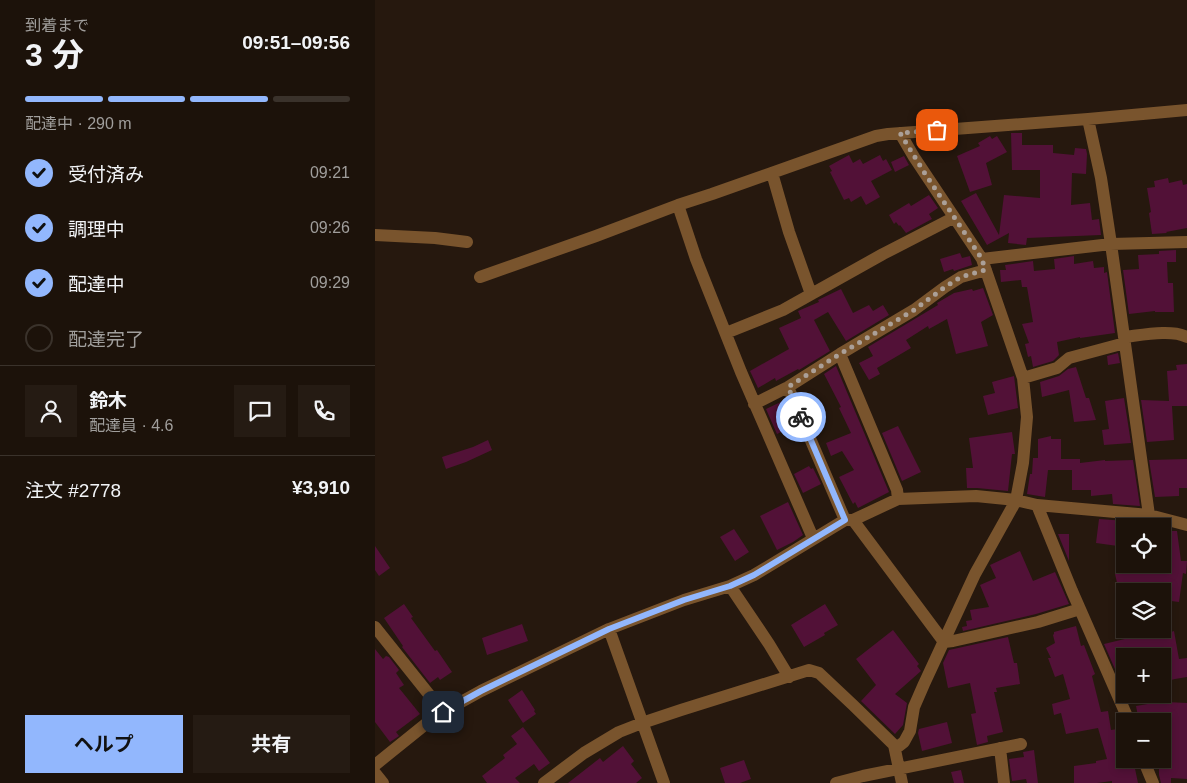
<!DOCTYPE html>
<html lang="ja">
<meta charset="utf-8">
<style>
:root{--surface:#1c120a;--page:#251b13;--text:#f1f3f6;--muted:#a09e9c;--line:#3a322b;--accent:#92b7fd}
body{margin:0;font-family:Arial,"Noto Sans JP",sans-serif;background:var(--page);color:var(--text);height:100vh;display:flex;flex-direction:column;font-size:19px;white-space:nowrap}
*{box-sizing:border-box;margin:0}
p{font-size:16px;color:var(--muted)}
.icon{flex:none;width:28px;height:28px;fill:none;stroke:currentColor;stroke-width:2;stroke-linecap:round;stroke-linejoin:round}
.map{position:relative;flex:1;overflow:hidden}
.side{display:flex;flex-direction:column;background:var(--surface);width:375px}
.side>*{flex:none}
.controls{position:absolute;left:741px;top:518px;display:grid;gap:10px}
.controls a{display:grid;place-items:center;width:55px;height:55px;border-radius:0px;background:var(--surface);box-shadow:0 2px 8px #0003,0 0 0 1px var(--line);font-size:25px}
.pin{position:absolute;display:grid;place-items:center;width:42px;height:42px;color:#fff;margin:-21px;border-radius:10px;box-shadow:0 2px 8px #0006}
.courier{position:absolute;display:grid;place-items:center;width:50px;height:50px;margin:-25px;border:4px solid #92b7fd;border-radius:50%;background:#fff;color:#222;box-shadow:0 1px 6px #0007}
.headline em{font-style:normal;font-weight:700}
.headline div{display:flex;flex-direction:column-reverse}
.headline{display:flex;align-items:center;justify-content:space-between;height:85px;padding:0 25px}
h1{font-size:32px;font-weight:700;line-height:38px}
.bar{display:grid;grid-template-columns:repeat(4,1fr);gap:8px 5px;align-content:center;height:60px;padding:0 25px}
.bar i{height:6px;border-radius:4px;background:var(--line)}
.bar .active{background:var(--accent)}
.bar p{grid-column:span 4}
.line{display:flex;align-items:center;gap:12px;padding:0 25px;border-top:1px solid var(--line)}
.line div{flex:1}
.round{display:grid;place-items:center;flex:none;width:52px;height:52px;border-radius:0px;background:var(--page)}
ol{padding:0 25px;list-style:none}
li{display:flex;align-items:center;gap:15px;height:55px}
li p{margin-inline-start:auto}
li .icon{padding:5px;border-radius:50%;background:var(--accent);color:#111;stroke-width:4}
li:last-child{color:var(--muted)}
li i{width:28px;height:28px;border:2px solid var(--line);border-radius:50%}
.button{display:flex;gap:10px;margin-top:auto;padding:10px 25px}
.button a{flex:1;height:58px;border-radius:0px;background:var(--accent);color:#111;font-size:20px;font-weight:700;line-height:58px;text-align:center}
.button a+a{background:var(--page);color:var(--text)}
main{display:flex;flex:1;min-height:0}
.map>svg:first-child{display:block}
</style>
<main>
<section class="side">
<div class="headline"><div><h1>3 分</h1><p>到着まで</p></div><em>09:51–09:56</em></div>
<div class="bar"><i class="active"></i><i class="active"></i><i class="active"></i><i></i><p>配達中 · 290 m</p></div>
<ol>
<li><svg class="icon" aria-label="check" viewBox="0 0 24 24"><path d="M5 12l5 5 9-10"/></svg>受付済み<p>09:21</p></li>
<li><svg class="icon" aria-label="check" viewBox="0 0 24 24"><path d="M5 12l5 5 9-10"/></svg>調理中<p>09:26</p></li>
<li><svg class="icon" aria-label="check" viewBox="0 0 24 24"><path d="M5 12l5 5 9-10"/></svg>配達中<p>09:29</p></li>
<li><i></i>配達完了</li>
</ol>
<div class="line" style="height:90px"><a class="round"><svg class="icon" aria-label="person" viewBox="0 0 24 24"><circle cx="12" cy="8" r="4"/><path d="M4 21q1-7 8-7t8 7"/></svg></a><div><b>鈴木</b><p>配達員 · 4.6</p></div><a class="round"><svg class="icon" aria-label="chat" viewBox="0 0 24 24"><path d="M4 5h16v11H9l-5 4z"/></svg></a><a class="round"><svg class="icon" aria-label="phone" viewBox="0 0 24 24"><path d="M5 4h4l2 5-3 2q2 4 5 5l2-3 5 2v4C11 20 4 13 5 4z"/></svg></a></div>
<div class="line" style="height:65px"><div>注文 #2778</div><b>¥3,910</b></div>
<div class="button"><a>ヘルプ</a><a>共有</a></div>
</section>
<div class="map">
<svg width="812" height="783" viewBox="0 0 812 783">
<rect width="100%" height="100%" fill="#26180e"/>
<path fill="#521137" d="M636 133H647V145H678V153L699 155 700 148 711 149 712 154 711 174 697 173 696 205 715 203 717 220 724 219 726 235 652 238 651 245 633 243 634 233 612 245 586 201 601 193 624 235 629 195 665 198V170H637Z
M615 136 617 139 622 136 632 152 611 163 617 185 595 192 582 156 605 146 603 143Z
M474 155 478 163 485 159 488 164 505 155 508 161 511 159 517 170 496 181 505 197 491 205 486 196 476 202 474 198 469 200 455 172 457 171 454 166Z
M529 156 534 165 520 172 516 162Z
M793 178 794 183 807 180 808 185 812 184V228L791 232 792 233 777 234 774 213 776 212 772 188 780 187 779 181Z
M554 195 563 208 554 214 557 219 531 233 525 225 524 226 521 222 519 224 514 215 534 203 536 206Z
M801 250V262H792L793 283H798L799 312H780V311L754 314 748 270 764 269 763 255 784 254V251Z
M585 253 587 258 595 256 597 265 579 271 578 269 569 272 565 259Z
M699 256V264L718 261 719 268 729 267V273L732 272 740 333 705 338V337L682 342 684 355 678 361 658 367 656 356 653 357 650 344 654 343 647 324 658 322 652 287H647L646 280 626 282 625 270H631L630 265 658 261 659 271 680 269 679 259Z
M608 288 618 315 606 322 613 346 581 354 572 319 554 329 553 326 531 340 536 348 502 368 505 374 494 380 484 363 498 356 493 347 563 305 562 303 579 293 597 289 598 291Z
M466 289 478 313 494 305 498 311 508 305 514 315 471 341 453 312 439 320 455 351 424 370 423 369 401 381 400 378 383 388 375 371 414 349 404 328 426 318 423 311 444 302 443 300Z
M743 353 745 363 733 365 732 356Z
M812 364V406H797L799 440 772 442 766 400 794 401 792 371 802 370 801 365Z
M461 366 514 492 483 508 480 502 478 504 464 477 479 470 467 451 456 456 451 443 476 433 464 408 466 407 449 374Z
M701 367 711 398H714L721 420 699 422 694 390 667 397 665 382 684 376 693 369Z
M639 376 643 408 613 415 608 396 620 393 617 382Z
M749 398 756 443 729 445 727 430 734 429 730 401Z
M410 400 418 420 412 423 415 428 402 434 391 409Z
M523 426 546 472 527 481 507 433Z
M637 432 640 454H637L633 491 602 488H592L591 468H598L594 438Z
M676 436V439H686V459H705V463L730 460V461L758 460 765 506 738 504 737 494 716 496V490H697V470H673L670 497 652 494 655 474H657L658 458H663V439Z
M113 440 117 450 91 462 71 469 67 457 98 447Z
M812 459V488H804V496L780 497 774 460Z
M434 466 436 469 438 468 446 484 428 493 419 474Z
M413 502 428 535 418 542 402 550 385 516Z
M724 519 765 522 764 526H750V547L721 543Z
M359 529 374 552 360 561 345 537Z
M788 531H802L806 561H812L811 574 808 573 804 602 788 600V591H744L740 574 752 571 750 564H788Z
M683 534H694V561Z
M0 546 15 568 4 576 0 570Z
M645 551 658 581 680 572 694 604 661 614 588 631 587 627 592 626 591 621 597 620 595 610 614 607 605 585 621 578 615 565Z
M29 604 38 617 36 618 60 651 62 650 77 672 65 680 63 677 55 683 27 647 28 646 9 618Z
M450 604 463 625 449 633 450 635 429 647 416 625Z
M147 624 153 641 112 655 107 638Z
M701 626 706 646 709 645 720 674 717 676 726 712 733 711 736 730 750 728V759H758L763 783H737V781L722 783H699V766L721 763V761L732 759 723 728 691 734 686 713 679 715 677 704 695 699 688 674 680 677 673 658H676L671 648 680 643 678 635 679 634V632Z
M795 628 796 632 799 631 804 659 812 658V677L800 679 788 682V656H750V692L729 644Z
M518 630 544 664 542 666 546 671 520 694 532 703 528 725 520 734 486 701 501 685 481 659Z
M633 637 639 663H642L645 684 621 688 622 692H619L628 732 612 736 613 742 602 745 596 714 601 713 595 683 573 688 568 663 574 650Z
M0 649 8 659 11 656 14 657 24 670 21 673 29 685 24 688 45 714 21 732 24 736 15 742 0 722Z
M147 690 160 710 159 711 161 714 148 723 133 700Z
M790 701 791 702 812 703V779L796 778V783H786L784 775V761L788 760V721H764L761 706Z
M572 722 577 743 547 751 543 733 544 729Z
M148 727 175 763 164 771 159 764 140 778 145 783H112L107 776 130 758 128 755 142 744 136 736Z
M248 746 259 761 256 764 267 778 261 783H193L225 758 228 762Z
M659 750 663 783H652L651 779 637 781 634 759 649 757 648 752Z
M369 760 376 779 365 783H350L345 768Z
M586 770 589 783H579L576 772Z"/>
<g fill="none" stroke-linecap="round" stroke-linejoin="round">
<path stroke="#79542d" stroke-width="12" d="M713 119 726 178 736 244 774 515
M397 173 414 232 436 294
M303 205 321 259 366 372 438 538
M0 235 60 238 92 242
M607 259 736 244 812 242
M105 277 221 236 303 205 337 194 501 136 513 134 713 119 812 110
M351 333 408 310 508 254 578 218
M749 337C767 335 797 329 812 337
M465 354 522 490 523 499
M648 378 682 368 694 358 750 343
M413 387 470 520
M379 404 413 387 465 354 539 310 570 287 586 277 611 270
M662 505 697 591 754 721
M478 520 569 642
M355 586 394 644 414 677
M0 627 68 712
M234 629 289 783
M569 642 578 641 663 622 705 609
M625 748 629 783
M520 749 529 742 535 731 539 707 549 684 600 574 638 506 641 500 648 463 652 417 648 378 607 259 539 157 525 133
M768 759 778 783
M0 765 57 719 68 712 106 691 234 629 309 600 355 586 379 575 470 520H478L523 499 601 496 641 500 662 505 774 515 812 525
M0 773 8 783
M169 783 209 753 244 732 267 723 306 710 434 670 444 673 478 705 519 745 527 783
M461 783 488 776 646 744"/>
</g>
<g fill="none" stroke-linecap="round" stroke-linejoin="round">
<path stroke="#aba098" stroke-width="5" stroke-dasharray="0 9" d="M426 417 413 387 465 354 539 310 570 287 586 277 610 270 607 259 549 172 525 133 562 130"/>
<path stroke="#92b7fd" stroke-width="6" d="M68 712 106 691 234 629 309 600 355 586 379 575 470 520 426 417"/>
</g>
</svg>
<div class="controls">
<a><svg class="icon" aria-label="locate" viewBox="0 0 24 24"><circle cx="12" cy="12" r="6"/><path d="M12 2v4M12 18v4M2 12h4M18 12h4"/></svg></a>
<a><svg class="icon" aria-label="layers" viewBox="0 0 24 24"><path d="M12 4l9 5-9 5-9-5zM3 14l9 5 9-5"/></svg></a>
<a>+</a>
<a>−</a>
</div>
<div class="pin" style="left:562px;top:130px;background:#ea580c"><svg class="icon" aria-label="bag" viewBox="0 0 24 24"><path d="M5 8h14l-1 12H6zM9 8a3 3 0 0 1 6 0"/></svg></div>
<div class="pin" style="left:68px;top:712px;background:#1f2937"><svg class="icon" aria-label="home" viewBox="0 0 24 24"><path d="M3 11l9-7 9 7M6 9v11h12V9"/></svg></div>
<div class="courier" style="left:426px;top:417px"><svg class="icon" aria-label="bike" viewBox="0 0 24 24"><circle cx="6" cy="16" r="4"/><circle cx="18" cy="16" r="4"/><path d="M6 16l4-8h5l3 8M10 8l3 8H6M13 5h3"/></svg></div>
</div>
</main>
